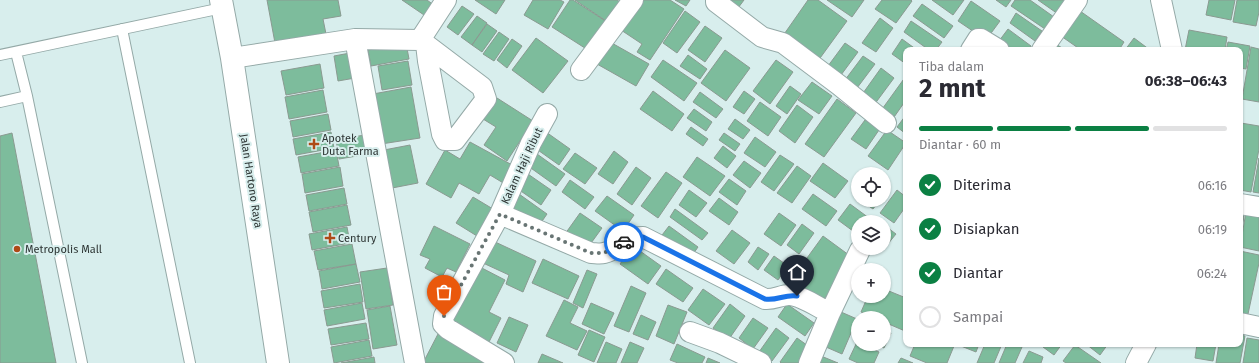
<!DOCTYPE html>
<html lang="id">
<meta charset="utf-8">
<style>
:root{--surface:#fff;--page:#f2f2f3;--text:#2b2b33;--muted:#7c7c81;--line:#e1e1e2;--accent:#0b8043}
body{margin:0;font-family:"Fira Sans",sans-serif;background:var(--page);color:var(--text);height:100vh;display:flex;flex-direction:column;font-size:15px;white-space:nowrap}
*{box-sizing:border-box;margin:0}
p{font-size:13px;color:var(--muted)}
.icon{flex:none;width:22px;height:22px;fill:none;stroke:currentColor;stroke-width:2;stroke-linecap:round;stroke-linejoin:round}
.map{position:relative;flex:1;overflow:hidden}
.panel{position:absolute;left:903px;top:47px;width:340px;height:300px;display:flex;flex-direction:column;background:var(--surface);border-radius:8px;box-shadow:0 1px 3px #0004}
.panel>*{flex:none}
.fabs{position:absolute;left:851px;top:167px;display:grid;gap:8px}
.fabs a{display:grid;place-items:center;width:40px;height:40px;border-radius:50%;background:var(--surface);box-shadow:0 1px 3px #0004;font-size:20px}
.pin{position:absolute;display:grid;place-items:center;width:34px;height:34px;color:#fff;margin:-41px -17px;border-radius:50% 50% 50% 0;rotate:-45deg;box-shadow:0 0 4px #0007}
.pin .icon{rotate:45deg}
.courier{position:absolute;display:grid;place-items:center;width:40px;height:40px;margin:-20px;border:3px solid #1a73e8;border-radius:50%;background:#fff;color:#222;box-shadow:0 1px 5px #0007}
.summary em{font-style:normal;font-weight:700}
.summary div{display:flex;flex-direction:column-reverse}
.summary{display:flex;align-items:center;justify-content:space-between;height:68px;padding:0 16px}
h1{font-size:26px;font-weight:700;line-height:30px}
.bar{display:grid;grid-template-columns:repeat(4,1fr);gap:6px 4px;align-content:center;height:48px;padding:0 16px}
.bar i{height:5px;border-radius:3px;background:var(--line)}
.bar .selected{background:var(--accent)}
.bar p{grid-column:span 4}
ol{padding:0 16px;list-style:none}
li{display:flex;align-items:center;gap:12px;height:44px}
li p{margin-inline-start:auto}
li .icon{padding:4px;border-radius:50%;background:var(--accent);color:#fff;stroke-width:4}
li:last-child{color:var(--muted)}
li i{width:22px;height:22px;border:2px solid var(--line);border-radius:50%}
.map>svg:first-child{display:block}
</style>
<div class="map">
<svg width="1259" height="363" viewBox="0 0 1259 363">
<rect width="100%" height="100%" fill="#d8eeed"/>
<path fill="#7dbc9c" stroke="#8a9a91" d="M267 0H338L341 16 323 19 326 34 275 43Z
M402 0H427L435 6 427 17Z
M475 0H505L496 14Z
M533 0H560L564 2 548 29 524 15Z
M570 0H573L607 22 588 50 552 27Z
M575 0H617L625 5 612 25Z
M637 0H670L684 9 650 60 637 52 642 44 618 28Z
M675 0H690L686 6Z
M719 0H744L735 12Z
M808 0H818L847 21 815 65 780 40Z
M827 0H864L852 17Z
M882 0H911L912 1 896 23 875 9Z
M932 0H964L953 15Z
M996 0H1011L1006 7Z
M1015 0H1030L1054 17 1045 29 1011 6Z
M1038 0H1067L1058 14Z
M1209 0H1235L1231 20 1206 15Z
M1237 0H1259V12L1256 26 1233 22Z
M971 1 1000 21 986 40 958 21Z
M922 4 953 26 944 38 913 16Z
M462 6 474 14 458 35 447 27Z
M685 11 700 22 677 53 663 43Z
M1080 11 1124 42 1119 50H1081L1061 36Z
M1016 13 1042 31 1035 41 1010 23Z
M477 16 487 23 472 45 461 37Z
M880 18 893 28 876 52 862 43Z
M911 21 942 42 936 50H929L904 32Z
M487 24 497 31 482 52 472 45Z
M705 26 722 38 705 62 688 50Z
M1008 29 1031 46 1029 50H1002L996 45Z
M1189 30 1227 37 1225 50H1185Z
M499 32 509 39 494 61 483 54Z
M536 38 568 61 543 93 512 70Z
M1134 38 1150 50H1125Z
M512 39 522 46 507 68 497 60Z
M902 39 917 50H906V64L892 54Z
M610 42 649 64 636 86 597 64Z
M1228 42 1250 46 1246 69 1240 68V50H1226Z
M406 43 409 59 371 66 368 50Z
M845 43 858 52 841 75 828 66Z
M1056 44 1065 50H1052Z
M1251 47 1259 49V102L1242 99Z
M725 50 750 68 726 101 701 83Z
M350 53 355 78 338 81 334 56Z
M688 55 707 69 700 79 680 66Z
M863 56 875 64 857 88 845 80Z
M663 60 697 83 684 101 651 77Z
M776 60 793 72 770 104 753 91Z
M408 61 412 85 382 90 378 66Z
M320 64 324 88 286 95 281 71Z
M881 68 894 78 874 105 861 96Z
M906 76V100L892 120 880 112Z
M812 82 832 96 819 114 798 100Z
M790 86 801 94 787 114 776 106Z
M411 87 420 138 381 144 373 94Z
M323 90 327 112 289 119 285 97Z
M653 91 684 114 672 131 640 109Z
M744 91 755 99 744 114 733 107Z
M700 92 723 109 716 118 693 102Z
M497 98 533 121 507 161 484 145 496 127 483 119Z
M837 99 856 113 824 157 805 144Z
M760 102 781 117 768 136 747 121Z
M797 105 813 117 795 143 779 131Z
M694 109 712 122 706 131 687 118Z
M328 114 331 130 293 137 290 121Z
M906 115V134L897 127Z
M735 119 750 130 743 139 728 129Z
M865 120 879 130 866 149 851 139Z
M1241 123 1259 126V149L1251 192 1240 190V130Z
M691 127 708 139 703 146 686 134Z
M887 130 906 143 888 170 868 156Z
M331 132 334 148 296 155 293 139Z
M546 132 570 149 559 165 535 148Z
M12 133 56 363H0V136Z
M724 133 740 144 735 151 719 140Z
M366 135 369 154 339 159 336 139Z
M755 137 776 152 765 167 744 153Z
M470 142 514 166 505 184 490 175 479 194 459 183 451 198 426 184 445 150 460 159Z
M410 145 418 183 392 188 384 150Z
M723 146 736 156 727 168 714 158Z
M336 150 339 166 301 173 298 157Z
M614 151 628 162 613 184 598 174Z
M575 153 597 168 585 184 563 169Z
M537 154 565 174 556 186 528 166Z
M780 155 794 164 774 191 761 182Z
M697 157 725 176 710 196 683 177Z
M1259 158V193L1253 192Z
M744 161 761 173 750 188 733 175Z
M823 163 848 181 835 198 810 181Z
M797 166 811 176 792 203 777 193Z
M340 167 343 186 305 193 302 174Z
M636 167 651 178 632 205 617 194Z
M525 172 551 190 541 205 515 187Z
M666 172 682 183 658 218 641 206Z
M729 179 746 191 737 205 719 192Z
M570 180 594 197 585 209 562 192Z
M344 188 347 204 309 211 306 195Z
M689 190 707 203 696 217 679 205Z
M897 190 906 197V206L894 223 880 213Z
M519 194 547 214 538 227 509 207Z
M813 194 837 211 826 226 802 209Z
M607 196 634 215 623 231 595 211Z
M473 197 493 209 477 236 456 223Z
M719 198 738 212 729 225 709 211Z
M860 200H880L873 209Z
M850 204 869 218 866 222H858L857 234 838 220Z
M347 205 351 225 313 232 309 212Z
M675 209 708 233 702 240 670 217Z
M1246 212 1259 214V251L1240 247Z
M580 213 602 228 586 250 565 234Z
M779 213 796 225 781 246 764 234Z
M1240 216H1244L1240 241Z
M802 224 814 233 799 254 787 245Z
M884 225 896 234 887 245 884 243Z
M434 226 470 244 456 272 447 268 442 277 425 268 430 259 420 255Z
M669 226 698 247 689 260 659 239Z
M347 227 350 243 312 250 309 234Z
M732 230 750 243 734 264 716 251Z
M823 236 853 258 822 302 791 280Z
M493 241 536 261 523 292 506 284 509 275 483 263Z
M352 244 356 264 318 270 314 251Z
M633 246 661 266 648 284 620 264Z
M758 247 769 254 758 270 748 262Z
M1240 251 1259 255V263L1248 314 1240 313Z
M774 256 788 266 778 280 764 270Z
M543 259 579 276 568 299 532 283Z
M356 264 360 282 322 289 319 271Z
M478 266 505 280 489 312 501 318 489 342 449 321Z
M387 268 393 305 366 309 360 272Z
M666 269 693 288 683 302 656 284Z
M587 270 597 274 583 308 573 303Z
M360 284 363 302 324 308 321 291Z
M631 286 646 293 629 332 614 326Z
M703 289 725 304 709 325 688 310Z
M884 289 906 298 905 331 884 322V318H875L861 312 868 296H884Z
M564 300 578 307 570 323 587 331 577 350 546 336Z
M362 303 365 319 327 326 324 310Z
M591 303 614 313 604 334 582 324Z
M730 304 745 316 729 339 713 328Z
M787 304 814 323 805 336 778 317Z
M668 305 687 312 674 344 656 336Z
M390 306 397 345 373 349 367 310Z
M841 312 857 319 842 354 826 347Z
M641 315 656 322 648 340 633 334Z
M509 317 528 325 516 352 497 343Z
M753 318 768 328 753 349 739 338Z
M366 323 369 339 331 345 328 329Z
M776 328 789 338 772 361 759 352Z
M589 330 605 337 594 362 578 355Z
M884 330 891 333 884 348 875 344H884Z
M438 334 492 363H423Z
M1240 335 1245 336 1240 363H1216L1219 344H1240Z
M797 338 811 348 800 363H781L780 362Z
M1247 338 1259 340V363H1243Z
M369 340 372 356 334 363 331 347Z
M606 342 622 349 616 363H597Z
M630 342 644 348 637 363H621Z
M857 342 879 352 874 363H858L849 359Z
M677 344 705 357 702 363H678L670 360Z
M915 344H950L954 346 947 363H927L910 356Z
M956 344H979L976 352Z
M985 344H1002L994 363H977Z
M1007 344H1015L1022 347 1015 363H999Z
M1046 344H1062L1054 355 1043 347Z
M1086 344H1108L1100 355Z
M1197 344H1216L1213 361 1195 358Z
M1075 345 1101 363H1066L1063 361Z
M1029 351 1043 357 1041 363H1023Z
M542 354 563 363H538Z
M821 356 838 363H818Z
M374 357 375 363H341Z
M708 358 720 363H706Z
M901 358 913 363H898Z"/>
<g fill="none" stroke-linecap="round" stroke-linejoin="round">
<defs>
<path id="lane" d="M122 29 190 363
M16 52 27 96 82 363
M0 55 222 8
M0 102 27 96"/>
<path id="street" d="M716 0V2L762 37 783 43 839 85 886 123
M1161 0 1172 50
M355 39 415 363
M420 40 482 87 486 99 455 140H445L442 134 428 61 426 44
M971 50 978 39H981L999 50
M1042 50 1077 0
M232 58 355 39 420 40 446 0
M581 70 633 0
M1240 204 1259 207
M500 214 591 253C595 253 600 254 604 253 621 249 622 237 643 237L765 299C774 300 781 295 789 295 801 295 819 308 830 313
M1240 323 1259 327
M690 332 720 343 761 363
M504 363 448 329 443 324 444 316 500 214 531 143 547 114
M809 363 830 313 860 250
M1136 363 1146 344"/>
<path id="secondary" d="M221 0 232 58 278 363"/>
</defs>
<use href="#lane" stroke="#94a9a7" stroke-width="12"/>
<use href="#street" stroke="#94a9a7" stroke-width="22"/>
<use href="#secondary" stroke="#94a9a7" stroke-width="24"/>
<use href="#lane" stroke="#fff" stroke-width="10"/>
<use href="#street" stroke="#fff" stroke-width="20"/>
<use href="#secondary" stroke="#fff" stroke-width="22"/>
</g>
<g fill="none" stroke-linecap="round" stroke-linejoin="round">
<path stroke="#687574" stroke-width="4" stroke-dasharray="0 7.2" d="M444 316 500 214 591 253H604L624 242"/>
<path stroke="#1a73e8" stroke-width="5" d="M624 242 635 237H643L765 299C777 301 785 294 797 296"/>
</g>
<g fill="#ae4a16" stroke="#d8eeed" stroke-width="1.5">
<path d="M312 138h4v4h4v4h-4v4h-4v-4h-4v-4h4z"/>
<path d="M328 232h4v4h4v4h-4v4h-4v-4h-4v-4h4z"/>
<circle cx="17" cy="249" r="4"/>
</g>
<g text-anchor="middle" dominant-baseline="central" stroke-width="4" stroke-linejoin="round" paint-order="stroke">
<g font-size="11" fill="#2c3433" stroke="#d8eeed" text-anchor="start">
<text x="322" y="138">Apotek<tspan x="322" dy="13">Duta Farma</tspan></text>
<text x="338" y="238">Century</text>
<text x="25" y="249">Metropolis Mall</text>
</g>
<g font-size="11" fill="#2c3433" stroke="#d8eeed">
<text transform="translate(522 166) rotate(-65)">Kalam Haji Ribut</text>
<text transform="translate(251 181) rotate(81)">Jalan Hartono Raya</text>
</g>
</g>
</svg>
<div class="fabs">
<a><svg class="icon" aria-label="locate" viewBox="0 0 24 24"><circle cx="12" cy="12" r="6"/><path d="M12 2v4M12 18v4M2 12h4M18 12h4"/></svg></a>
<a><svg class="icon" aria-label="layers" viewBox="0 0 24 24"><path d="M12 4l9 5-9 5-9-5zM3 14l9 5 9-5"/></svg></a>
<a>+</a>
<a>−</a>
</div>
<div class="pin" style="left:444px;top:316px;background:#ea580c"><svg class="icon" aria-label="bag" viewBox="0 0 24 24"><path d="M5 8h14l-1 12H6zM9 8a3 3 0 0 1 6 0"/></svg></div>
<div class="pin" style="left:797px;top:296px;background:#1f2937"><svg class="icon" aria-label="home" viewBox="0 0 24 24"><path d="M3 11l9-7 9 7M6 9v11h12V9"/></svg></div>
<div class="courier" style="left:624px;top:242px"><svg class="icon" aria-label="car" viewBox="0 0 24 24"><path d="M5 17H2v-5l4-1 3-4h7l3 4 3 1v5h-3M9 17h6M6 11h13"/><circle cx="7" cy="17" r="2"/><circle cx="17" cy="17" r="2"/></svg></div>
<section class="panel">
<div class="summary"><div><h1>2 mnt</h1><p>Tiba dalam</p></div><em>06:38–06:43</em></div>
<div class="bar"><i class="selected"></i><i class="selected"></i><i class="selected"></i><i></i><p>Diantar · 60 m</p></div>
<ol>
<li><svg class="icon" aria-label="check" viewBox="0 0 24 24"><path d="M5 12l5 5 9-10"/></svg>Diterima<p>06:16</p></li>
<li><svg class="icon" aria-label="check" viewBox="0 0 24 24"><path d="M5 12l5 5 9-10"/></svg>Disiapkan<p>06:19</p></li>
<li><svg class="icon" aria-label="check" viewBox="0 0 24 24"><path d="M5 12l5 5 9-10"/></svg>Diantar<p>06:24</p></li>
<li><i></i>Sampai</li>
</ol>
</section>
</div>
